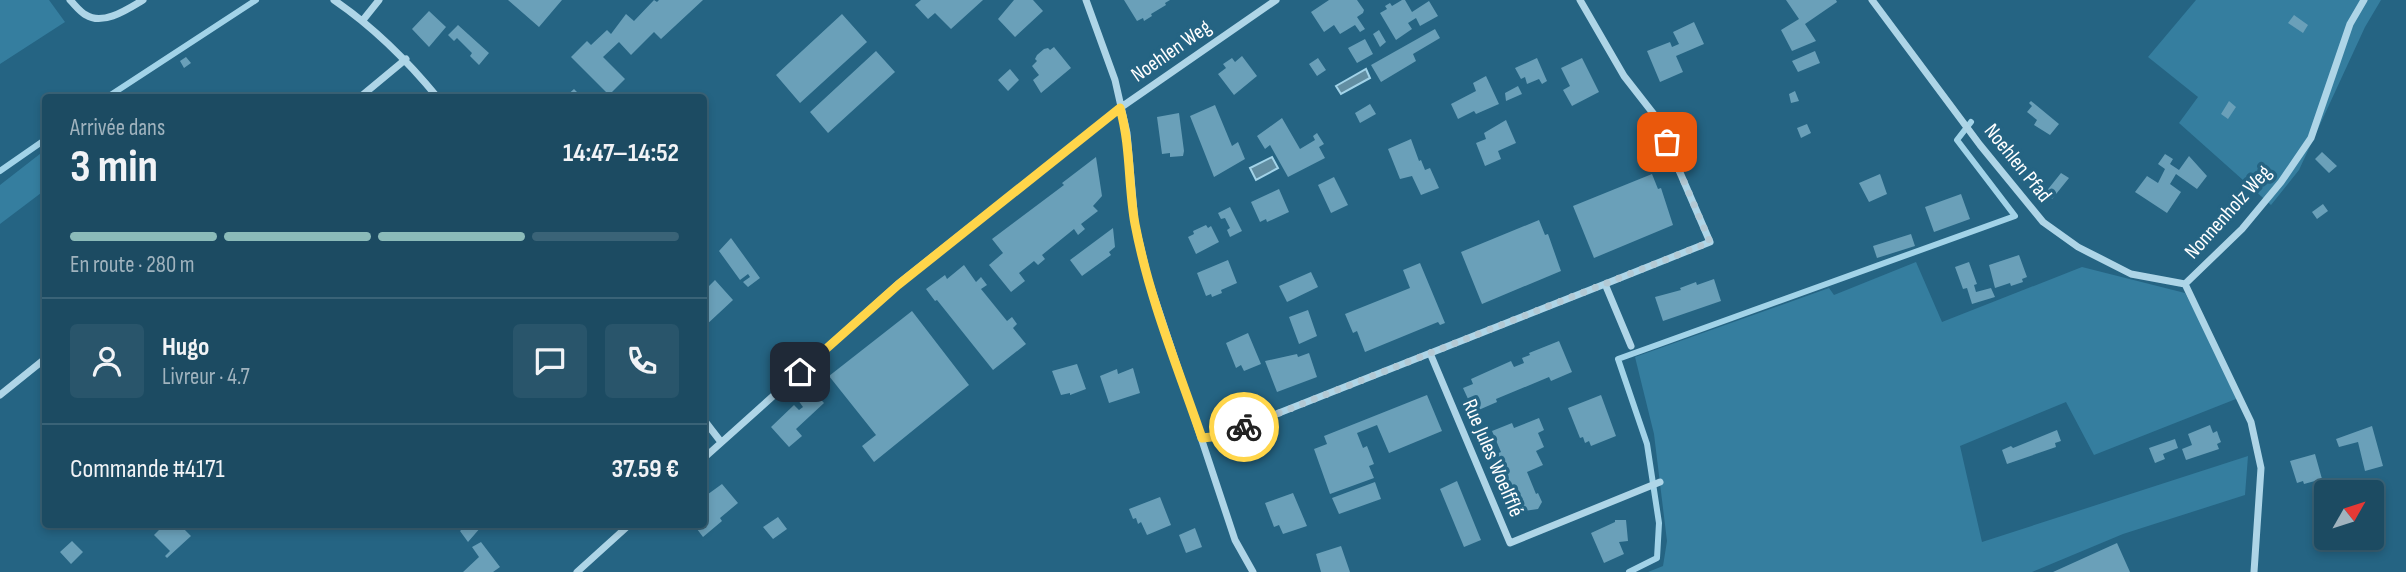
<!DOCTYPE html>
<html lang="fr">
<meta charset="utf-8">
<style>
:root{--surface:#1c4b62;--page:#29556b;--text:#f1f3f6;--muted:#a0b3be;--line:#3a6377;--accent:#8bbbb9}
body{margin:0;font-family:"Sofia Sans Condensed",sans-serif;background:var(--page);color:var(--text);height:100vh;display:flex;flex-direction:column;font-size:26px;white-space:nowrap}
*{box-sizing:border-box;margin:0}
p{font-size:23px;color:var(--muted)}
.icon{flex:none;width:38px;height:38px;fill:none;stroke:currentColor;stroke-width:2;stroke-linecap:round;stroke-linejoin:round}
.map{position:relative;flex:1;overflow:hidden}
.drawer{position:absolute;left:42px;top:94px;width:665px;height:434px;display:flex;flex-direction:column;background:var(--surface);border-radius:7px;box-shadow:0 4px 10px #0003,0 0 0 2px var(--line)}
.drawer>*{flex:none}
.needle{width:46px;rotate:51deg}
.tools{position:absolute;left:2314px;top:480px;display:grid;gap:14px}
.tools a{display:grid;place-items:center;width:70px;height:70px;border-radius:7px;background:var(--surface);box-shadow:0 4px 10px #0003,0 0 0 2px var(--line);font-size:35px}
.pin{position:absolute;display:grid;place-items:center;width:60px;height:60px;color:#fff;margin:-30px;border-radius:14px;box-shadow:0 4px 10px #0006}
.courier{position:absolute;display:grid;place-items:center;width:70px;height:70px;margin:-35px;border:5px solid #ffd54a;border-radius:50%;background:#fff;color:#222;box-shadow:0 2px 9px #0007}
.summary em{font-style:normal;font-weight:700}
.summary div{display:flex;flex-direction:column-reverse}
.summary{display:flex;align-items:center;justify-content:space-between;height:119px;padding:0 28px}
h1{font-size:46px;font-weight:700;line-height:52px}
.bar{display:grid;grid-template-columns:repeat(4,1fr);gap:10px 7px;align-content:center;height:84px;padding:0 28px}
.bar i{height:9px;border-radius:5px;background:var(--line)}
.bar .on{background:var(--accent)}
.bar p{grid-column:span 4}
.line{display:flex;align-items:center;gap:18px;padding:0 28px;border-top:2px solid var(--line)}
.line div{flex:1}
.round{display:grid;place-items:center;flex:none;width:74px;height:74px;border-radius:7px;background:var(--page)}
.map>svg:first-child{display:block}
</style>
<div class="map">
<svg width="2406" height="572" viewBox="0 0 2406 572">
<rect width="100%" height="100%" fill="#256483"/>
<path fill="#357e9f" d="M0 0H49L65 22 0 64Z
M2196 0H2381L2365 27 2299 170 2271 205 2179 123 2198 97 2148 57Z
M45 150V190L0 224V185Z
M1916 262 1942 322 2082 267 2185 293 2241 397 2094 455 2066 402 1960 446 1982 542 2248 456 2245 495 2123 534 2032 572H1648L1663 566 1667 541 1654 434 1635 357 1829 288 1834 295Z"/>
<path fill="#628ea2" stroke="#a2d3e8" stroke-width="2" d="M1366 69 1370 78 1341 94 1336 86Z
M1272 157 1278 168 1256 180 1250 168Z"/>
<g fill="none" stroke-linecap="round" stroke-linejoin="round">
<path stroke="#a2d3e8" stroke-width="6" d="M106 98 256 0
M0 171 46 139
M1629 572 1657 558 1659 523 1647 444 1618 359 2015 216 1957 140 1971 122"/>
</g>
<path fill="#6aa0b9" d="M508 0H562L539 27Z
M654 0 657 2 659 0H703L661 39 654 32 631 55 619 42 603 57 625 79 609 95 571 57 587 41 591 45 607 30 611 34 626 14 634 21Z
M921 0H983L951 29 935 13 928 19 915 5Z
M1014 0H1033L1043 11 1015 37 998 19Z
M1124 0H1170L1165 3 1166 5 1151 14 1152 16 1144 21 1143 18 1137 21Z
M1329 0H1357L1364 10 1363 13 1357 17 1365 29 1360 32 1355 25 1340 34 1334 25 1324 32 1311 12Z
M1402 0H1405L1412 12 1429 1 1438 16 1420 26 1416 18 1408 23 1412 29 1396 40 1380 13 1387 9 1385 6 1390 3 1392 6Z
M1786 0H1836L1837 2 1805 24 1816 41 1792 51 1781 30 1799 19Z
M429 11 446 27 429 47 412 29Z
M842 14 867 42 800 103 776 75Z
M2294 15 2308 25 2303 33 2288 23Z
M1694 22 1704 44 1676 56 1683 72 1660 82 1647 51 1670 42 1672 47 1679 44 1673 32Z
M458 25 489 53 479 65 470 56 472 53 457 38 454 41 448 35Z
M1435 29 1440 38 1413 54 1416 61 1381 82 1371 65Z
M1379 30 1386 42 1380 47 1373 34Z
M1365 39 1373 54 1357 63 1348 48Z
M1054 47 1071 68 1041 93 1033 80 1039 75 1032 66 1037 61 1035 59 1037 55 1044 49 1048 48 1050 50Z
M876 51 895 72 828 133 810 112Z
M1815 51 1820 63 1798 72 1792 61Z
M1242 56 1257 76 1234 95 1218 74 1226 68 1223 64 1232 58 1235 62Z
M186 57 191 63 184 68 180 61Z
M1318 58 1326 70 1317 76 1309 64Z
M1537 58 1547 81 1542 84 1539 79 1527 84 1525 77 1521 79 1515 68Z
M1582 58 1599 92 1572 106 1563 90 1570 86 1561 68Z
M1010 69 1019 80 1008 91 998 80Z
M1486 76 1499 104 1476 114 1474 111 1458 119 1451 104 1476 91 1473 83Z
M1518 86 1522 94 1506 101 1505 93Z
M574 89 583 98H564Z
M1795 91 1799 101 1791 103 1789 94Z
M2031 101 2059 124 2050 135 2034 125 2037 120 2027 112 2032 106 2029 103Z
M2229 101 2236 107 2228 119 2221 114Z
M1370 104 1376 114 1360 123 1355 113Z
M1215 105 1232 146 1238 142 1245 159 1214 177 1190 116Z
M1179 113 1184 151 1183 156 1170 157V153L1162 154 1157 117Z
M1282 118 1300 149 1315 140 1313 136 1317 133 1324 144 1319 147 1325 158 1288 177 1270 145 1265 149 1257 136Z
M1506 120 1516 143 1498 151 1501 159 1485 166 1476 143 1486 139 1484 133Z
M1807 124 1811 133 1801 138 1797 128Z
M1411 139 1419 161 1421 160 1425 170 1430 168 1439 188 1421 195 1412 176 1400 179 1388 149Z
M2322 152 2337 166 2329 173 2315 159Z
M2165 154 2173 159 2170 164 2179 170 2189 156 2207 176 2197 189 2176 174 2170 184 2181 192 2167 213 2135 192 2147 176 2158 183 2165 169 2158 164Z
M1096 157 1102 196 1093 206 1098 211 1081 224 1085 229 1078 235 1074 229 1042 255 1045 259 1038 265 1034 261 1019 273 1025 281 1011 292 989 265 1003 253 992 239 1064 185 1062 183Z
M2061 173 2069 178 2052 199 2045 193Z
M1652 174 1658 189 1661 188 1673 225 1594 258 1573 206Z
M1880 174 1887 194 1869 202 1859 183Z
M1334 177 1348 205 1331 213 1318 185Z
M1279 189 1289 212 1267 222 1266 219 1260 222 1251 202Z
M1961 194 1970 219 1934 232 1925 207Z
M2323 204 2328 211 2317 219 2312 212Z
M1230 207 1242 231 1230 237 1227 230 1230 228 1225 218 1221 219 1218 213Z
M1539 220 1545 235 1548 234 1561 271 1482 304 1461 252Z
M1206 225 1208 228 1211 226 1219 242 1196 254 1188 237 1194 234 1193 231Z
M1113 228 1115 247 1109 252 1111 255 1082 276 1070 260Z
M1911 234 1915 246 1877 258 1873 246Z
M731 238 760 278 748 287 743 282 750 277 748 274 740 280 719 251Z
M2019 255 2027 277 2022 279 2023 282 2011 286 2010 283 1995 288 1989 265Z
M1228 260 1237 283 1221 290 1222 293 1212 297 1211 294 1206 296 1197 273Z
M1969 262 1977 284 1974 285 1976 292 1991 288 1995 297 1972 304 1967 288 1963 289 1955 267Z
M1420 263 1445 323 1440 325 1438 322 1365 352 1357 331 1353 333 1345 314 1410 288 1403 270Z
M964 265 976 282 981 277 987 285 981 289 1007 321 1012 317 1017 324 1013 328 1026 344 993 370 937 300 935 301 926 289 945 275 947 279Z
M1311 272 1318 287 1287 302 1279 286Z
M1714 279 1721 301 1663 321 1655 297 1681 290 1680 288 1696 282 1697 285Z
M715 280 733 300 704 327V291Z
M1308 310 1317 336 1299 344 1289 317Z
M912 311 969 385 874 462 862 446 876 435 829 376Z
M1248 333 1261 364 1244 371 1241 365 1236 368 1226 343Z
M1559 341 1572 372 1551 381 1549 377 1496 399 1497 402 1474 412 1463 388 1473 384 1471 379 1511 361 1514 367 1524 363 1522 358 1530 355 1529 353Z
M1309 353 1317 377 1277 392 1265 361 1297 354 1298 357Z
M1077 364 1086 389 1070 395V393L1061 395 1052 371Z
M1133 368 1140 393 1109 403 1100 376 1117 369 1118 374Z
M811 389 824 403 796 429 802 436 789 447 771 427 794 405 799 410 803 407 798 400Z
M1427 395 1442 431 1389 453 1377 425 1357 433 1363 448 1367 446 1374 464 1369 466 1374 478 1330 494 1314 449 1327 444 1324 436Z
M1601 395 1616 436 1591 446 1589 441 1585 443 1583 437 1580 438 1568 408Z
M1539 418 1544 430 1538 433 1544 447 1536 451 1543 465 1527 472 1536 494 1538 493 1542 502 1538 509 1517 512 1494 455 1501 452 1492 431 1512 423 1514 428Z
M2210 425 2213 433 2217 431 2219 437 2221 442 2217 444 2219 449 2186 460 2182 449 2192 445 2188 434Z
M2372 426 2383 466 2365 471 2358 442 2339 447 2336 439Z
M2057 430 2061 441 2055 443 2056 447 2007 464 2002 450 2011 446 2013 448Z
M2175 439 2178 448 2163 454 2165 459 2155 463 2149 448Z
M2315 454 2322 479 2304 484 2303 481 2297 483 2290 461Z
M1457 481 1481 540 1464 547 1440 489Z
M1375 482 1381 499 1339 514 1332 498Z
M722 484 738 503 720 518 722 521 703 537 694 525H704V497Z
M1293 493 1307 526 1283 534 1279 525 1274 527 1265 503Z
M2326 495V515L2321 516 2320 514 2318 515 2313 500Z
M1160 497 1171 525 1147 535 1141 522 1138 524 1136 518 1133 519 1129 509Z
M778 517 787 529 773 539 763 527Z
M1615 520H1626L1628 541 1619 542 1624 554 1604 563 1591 533 1615 522Z
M159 525H187L184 529 191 536 167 558 165 556 170 551 154 535 162 527Z
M466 525H488L484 530 481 527 468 542 460 531Z
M1195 528 1202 547 1186 553 1179 535Z
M72 541 83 552 71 564 60 552Z
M481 542 500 567 493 572H463L479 557 472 547Z
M2117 543 2130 572H2053Z
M1341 546 1350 572H1321L1316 554Z"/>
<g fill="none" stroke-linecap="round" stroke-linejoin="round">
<path stroke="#aed5e7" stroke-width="7" d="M70 0C75 5 80 12 86 15 103 26 128 9 143 0
M334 0C375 28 407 60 438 98
M1086 0 1115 80 1127 133 1135 223 1148 278 1235 540 1253 572
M1580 0 1624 76 1656 117 1710 242 1605 284 1631 346
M1872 0 1980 145 2043 222 2078 247 2131 274 2185 284
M363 20 379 0
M359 98 406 59
M1430 353 1510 543 1660 482
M0 395 46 358
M704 420 721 442
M1201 438 1221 436 1605 284
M704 458 898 284 1120 108 1276 0
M577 572 629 525
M2254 572 2261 468 2251 422 2185 284 2242 229 2281 182 2311 138 2350 24 2364 0"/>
</g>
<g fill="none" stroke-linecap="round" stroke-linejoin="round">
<path stroke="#b3c9d4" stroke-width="7" stroke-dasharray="0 12.6" d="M1244 427 1710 242 1667 142"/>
<path stroke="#ffd54a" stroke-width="9" d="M800 372 898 285 1120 108C1131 147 1128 186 1135 224 1149 298 1178 368 1202 438L1221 436 1244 427"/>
</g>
<g text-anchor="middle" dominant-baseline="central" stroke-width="7" stroke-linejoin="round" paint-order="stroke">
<g font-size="21" fill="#fff" stroke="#256483">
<text transform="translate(1171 51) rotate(-35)">Noehlen Weg</text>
<text transform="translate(2018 163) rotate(51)">Noehlen Pfad</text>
<text transform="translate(2228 212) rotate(-48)">Nonnenholz Weg</text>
<text transform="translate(1493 458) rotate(67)">Rue Jules Woelfflé</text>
</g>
</g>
</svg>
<div class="tools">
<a><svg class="needle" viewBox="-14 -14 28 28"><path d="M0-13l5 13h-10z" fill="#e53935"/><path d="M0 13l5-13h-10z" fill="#a0b3be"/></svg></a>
</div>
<div class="pin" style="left:1667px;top:142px;background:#ea580c"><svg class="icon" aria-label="bag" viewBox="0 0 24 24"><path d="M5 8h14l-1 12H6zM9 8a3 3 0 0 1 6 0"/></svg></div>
<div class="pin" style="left:800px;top:372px;background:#1f2937"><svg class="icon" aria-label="home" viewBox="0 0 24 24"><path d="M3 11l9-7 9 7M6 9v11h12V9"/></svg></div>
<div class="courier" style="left:1244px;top:427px"><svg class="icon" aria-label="bike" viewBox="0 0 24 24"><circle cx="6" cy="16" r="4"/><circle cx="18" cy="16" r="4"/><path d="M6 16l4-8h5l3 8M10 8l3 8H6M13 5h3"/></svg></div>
<section class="drawer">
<div class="summary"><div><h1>3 min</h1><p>Arrivée dans</p></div><em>14:47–14:52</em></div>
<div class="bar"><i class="on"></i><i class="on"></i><i class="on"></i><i></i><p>En route · 280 m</p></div>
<div class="line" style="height:126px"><a class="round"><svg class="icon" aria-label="person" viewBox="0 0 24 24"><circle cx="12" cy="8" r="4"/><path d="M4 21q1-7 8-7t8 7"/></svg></a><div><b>Hugo</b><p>Livreur · 4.7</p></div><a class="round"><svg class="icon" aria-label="chat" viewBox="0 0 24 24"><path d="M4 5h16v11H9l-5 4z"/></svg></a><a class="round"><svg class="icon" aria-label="phone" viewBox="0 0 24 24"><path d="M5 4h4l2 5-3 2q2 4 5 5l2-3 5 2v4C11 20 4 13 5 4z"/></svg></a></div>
<div class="line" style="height:91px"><div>Commande #4171</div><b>37.59 €</b></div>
</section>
</div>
